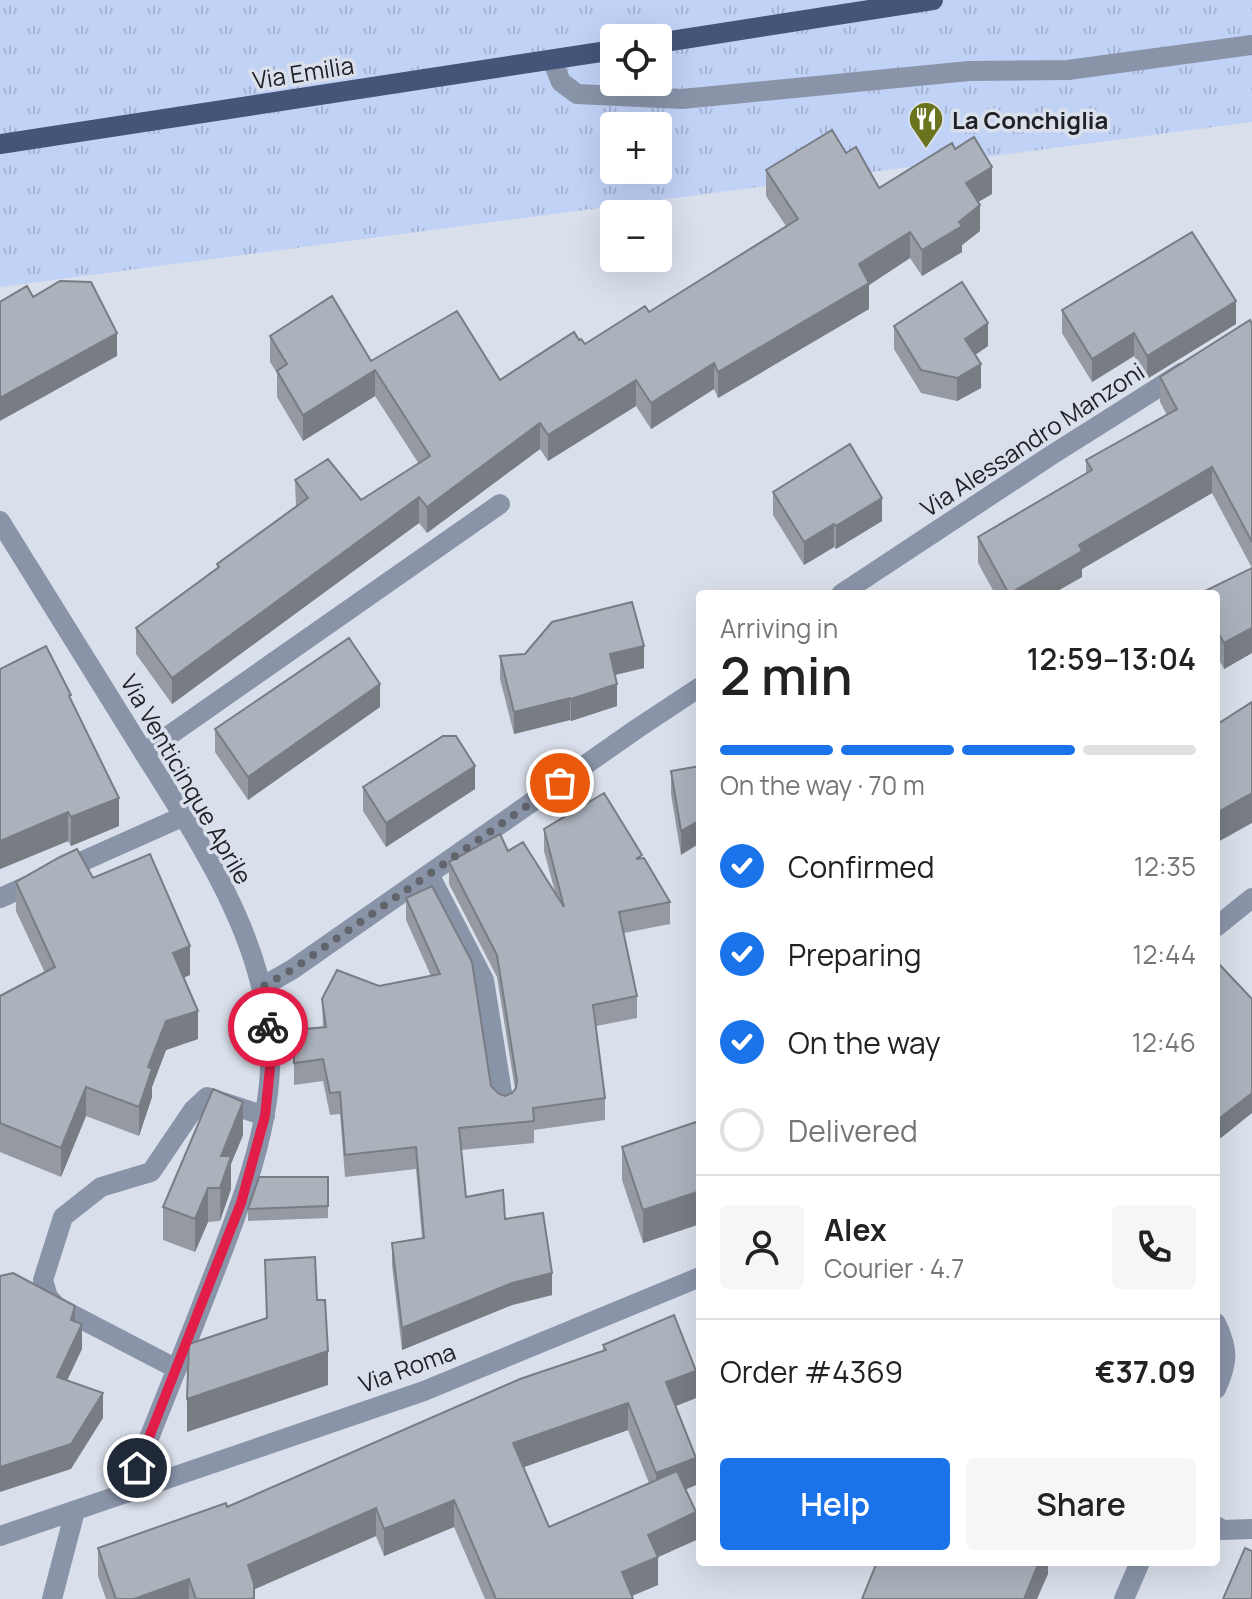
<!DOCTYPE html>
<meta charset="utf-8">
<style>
:root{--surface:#fff;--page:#f6f6f6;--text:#222;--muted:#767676;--line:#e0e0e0;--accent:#1a73e8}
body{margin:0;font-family:Manrope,sans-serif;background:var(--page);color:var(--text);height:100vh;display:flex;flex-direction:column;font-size:30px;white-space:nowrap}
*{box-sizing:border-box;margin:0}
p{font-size:26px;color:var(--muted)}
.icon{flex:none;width:44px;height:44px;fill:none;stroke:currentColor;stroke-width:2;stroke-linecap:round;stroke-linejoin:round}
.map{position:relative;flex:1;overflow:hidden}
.details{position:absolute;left:696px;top:590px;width:524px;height:976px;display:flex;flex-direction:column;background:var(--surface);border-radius:8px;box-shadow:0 8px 32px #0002}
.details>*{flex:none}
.fabs{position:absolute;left:600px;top:24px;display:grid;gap:16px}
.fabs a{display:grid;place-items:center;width:72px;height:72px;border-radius:8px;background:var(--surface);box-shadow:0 8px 32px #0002;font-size:40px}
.pin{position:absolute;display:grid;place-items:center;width:68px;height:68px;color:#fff;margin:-34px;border:4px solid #fff;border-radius:50%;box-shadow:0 2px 8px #0007}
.courier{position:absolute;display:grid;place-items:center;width:80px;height:80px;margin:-40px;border:6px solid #e11d48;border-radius:50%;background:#fff;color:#222;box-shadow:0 2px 10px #0007}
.overview em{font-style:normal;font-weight:600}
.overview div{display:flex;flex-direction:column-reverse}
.overview{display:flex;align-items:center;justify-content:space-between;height:136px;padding:0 24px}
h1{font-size:52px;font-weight:600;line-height:60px}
.bar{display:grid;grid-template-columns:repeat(4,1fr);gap:12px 8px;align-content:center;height:96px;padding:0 24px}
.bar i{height:10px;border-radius:6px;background:var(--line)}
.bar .on{background:var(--accent)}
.bar p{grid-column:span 4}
.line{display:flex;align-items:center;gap:20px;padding:0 24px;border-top:2px solid var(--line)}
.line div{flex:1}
.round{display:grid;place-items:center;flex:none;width:84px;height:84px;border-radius:8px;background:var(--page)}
ol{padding:0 24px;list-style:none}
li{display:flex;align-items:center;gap:24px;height:88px}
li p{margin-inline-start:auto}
li .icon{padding:8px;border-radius:50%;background:var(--accent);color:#fff;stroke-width:4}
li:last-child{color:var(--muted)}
li i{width:44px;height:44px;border:4px solid var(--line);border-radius:50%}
.cta{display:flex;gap:16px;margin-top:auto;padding:16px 24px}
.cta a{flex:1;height:92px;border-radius:8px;background:var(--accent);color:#fff;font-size:32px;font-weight:600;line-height:92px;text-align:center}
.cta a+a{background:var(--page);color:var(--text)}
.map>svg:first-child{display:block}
</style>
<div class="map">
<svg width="1252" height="1599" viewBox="0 0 1252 1599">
<defs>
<pattern id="grass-tufts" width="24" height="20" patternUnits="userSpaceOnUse" patternTransform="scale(2)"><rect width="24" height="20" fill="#c1d2f7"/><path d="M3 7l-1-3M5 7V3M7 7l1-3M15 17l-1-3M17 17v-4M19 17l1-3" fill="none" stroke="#a6b4d4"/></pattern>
</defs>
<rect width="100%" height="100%" fill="#dae0eb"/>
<path fill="url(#grass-tufts)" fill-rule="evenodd" d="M0 0H1252V122L0 287ZM614 38H658V82H614ZM614 126H658V170H614Z"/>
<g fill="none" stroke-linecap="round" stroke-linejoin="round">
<path stroke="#8a94a9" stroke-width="20" d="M144 753 500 504
M177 1369 56 1306 48 1297 43 1280 63 1217 101 1187 151 1172 193 1110 207 1097 265 1116
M1216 1526 1223 1530 1252 1529"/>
<path stroke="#8a94a9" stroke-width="20" d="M552 60 561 82 577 94 682 99 969 71 1068 70 1252 45
M0 521C44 591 87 662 131 732 193 833 275 945 270 1069 267 1141 236 1217 210 1284 183 1354 155 1423 127 1493
M841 594 1050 456 1183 372
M429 874 484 980 504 1105
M0 898 184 816
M1216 927 1252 898
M262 987 293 969 638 728 700 687
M1216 1323C1229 1350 1228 1363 1216 1389
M0 1536 424 1391 700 1277
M52 1599 75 1511
M1124 1599 1140 1562"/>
<path stroke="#445579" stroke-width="20" d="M658 43 933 0
M0 144 614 50"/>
</g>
<path fill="#9499a2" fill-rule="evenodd" d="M955 149 992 194 978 202 980 231 962 245V252L922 276 910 258 869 285V309L718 398 714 389 651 429 636 406 548 461 540 449 427 533 419 523 172 704 136 654V628L217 569V564L296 507 295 480 361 500 419 464 375 396 303 441 277 397V373L270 362V336L371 361 500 380 579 340 585 344 649 312 786 226 766 196V170L846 153 879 188Z
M1062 310 1236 324 1147 379 1134 356 1092 382 1062 333Z
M1252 324V568L1212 493 1082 569V577L1052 594H995L978 563V537L1086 474V460L1167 415 1160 402V377Z
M894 326 988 346 975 355 981 388 957 401 921 393 894 349Z
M773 492 882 521 836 549 834 547 804 565 773 515Z
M1252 568V653L1224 669 1216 654V594Z
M500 656 644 668 615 675 617 706 571 721 570 720 514 734 500 679Z
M0 669 71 702 119 826 71 846 68 841 0 869Z
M380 707 248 800 215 752V729Z
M700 766 681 855 671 794V771Z
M363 787 475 789 386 847 363 811Z
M544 829 642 858 670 902V924L624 933 637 996V1018L596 1026 605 1098V1120L534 1130V1143L461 1150 466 1197 505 1219 552 1295 512 1305 402 1350 392 1265V1243L422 1238 416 1169 345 1177 340 1114 330 1115 323 1081 294 1085V1030L323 1027 322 999 431 976 406 920V898L491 1086 499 1094 505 1096 512 1093 515 1089 497 977 449 884V862L508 851 555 892 544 851Z
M93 878 190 975 184 978 198 1039 166 1050 152 1087V1097L139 1136 86 1116 61 1177 0 1152V996L45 973 16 911V882Z
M700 1127V1224L643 1243 622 1180V1147Z
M243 1135 231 1164V1189L220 1221 208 1222 195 1252 163 1240V1207Z
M328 1177V1218L248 1221V1209Z
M603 1345 696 1398 675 1406 696 1485 685 1490 696 1540 658 1557V1585L632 1596 633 1599H485L454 1527 384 1556 376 1536 254 1589V1599H106L98 1576V1548L227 1507 603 1351ZM628 1430 649 1483 549 1527 524 1467Z"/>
<path fill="#787d84" d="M992 167V194L966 209V183Z
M980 205V231L962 245V252L922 276V250Z
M910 232V258L869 285V309L718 398V372L859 264Z
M1236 301V324L1147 379V356Z
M988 323V346L965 362V339Z
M117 333V356L0 421V398Z
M1134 333V356L1092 382V359Z
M714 363V389L651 429V403Z
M981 364V388L957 401V378Z
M375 370V396L303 441V415Z
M636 380V406L548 461V435Z
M540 423V449L427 533V507Z
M1212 467V493L1082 569V577L1052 594H1009L1079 545Z
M419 497V523L172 704V678Z
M882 498V521L836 549V526Z
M834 524V547L804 565V542Z
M1252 628V653L1224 669V643Z
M644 646V668L610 676V654Z
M380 684V707L248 800V777Z
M617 684V706L571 721V699Z
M570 698V720L514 734V712Z
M475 766V789L386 847V823Z
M1252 793V823L1216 843V813Z
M119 798V826L71 846V817Z
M68 812V841L0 869V841Z
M700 820V843L681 855V831Z
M190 946V975L173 981V953Z
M198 1011V1039L166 1050 152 1087V1097L139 1136V1107L148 1067 166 1021Z
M86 1087V1116L61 1177V1148Z
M1252 1093V1113L1216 1142V1121Z
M243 1102V1135L231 1164V1189L220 1221 221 1156Z
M208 1188V1222L195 1252V1219Z
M700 1191V1224L643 1243V1210Z
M552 1273V1295L512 1305 402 1350V1328L512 1283Z
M75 1306V1331L71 1320Z
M82 1324V1349L57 1402V1377Z
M328 1351V1385L187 1432V1399Z
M696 1371V1398L666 1410V1382Z
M103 1393V1418L71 1469 0 1492V1467Z
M628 1403V1430L513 1471V1443Z
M696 1458V1485L656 1501V1473Z
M454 1500V1527L384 1556V1529Z
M376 1508V1536L248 1592V1565Z
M696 1512V1540L656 1558 658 1557V1585L624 1599 622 1572 648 1535Z
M1039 1562H1048V1574L1037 1599H1024Z
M189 1579V1599H134Z"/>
<path fill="#acb2bc" stroke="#787d84" stroke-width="2" d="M832 130 846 153 856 147 879 188 952 143 955 149 974 137 992 167 966 183 980 205 959 222 962 226 922 250 910 232 859 264 869 283 718 372 714 363 651 403 636 380 548 435 540 423 427 507 419 497 172 678 136 628 219 567 217 564 308 498 295 480 328 459 361 500 430 456 375 370 303 415 277 371 287 364 270 336 332 296 371 361 457 311 500 380 574 332 579 340 581 339 585 344 645 306 649 312 798 219 766 170Z
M1192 232 1236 301 1147 356 1134 333 1092 359 1062 310Z
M60 281 91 282 117 333 0 398V302L27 286 33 297Z
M962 282 988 323 965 339 981 364 957 378 921 370 894 326Z
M1250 320 1252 324V542L1212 467 1079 545 1082 551 1009 594 978 537 1092 470 1086 460 1177 409 1160 377Z
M850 444 882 498 836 526 834 524 804 542 773 492Z
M1252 568V628L1224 643 1216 629V594H1199Z
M632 602 644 646 610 654 617 684 571 699 570 698 514 712 500 656 525 654 552 622Z
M349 638 380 684 248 777 215 729Z
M46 646 71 695 69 696 119 798 71 817 68 812 0 841V669Z
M1252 702V793L1216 813V725Z
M443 736H456L475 766 386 823 363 787Z
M700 766V820L681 831 671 771Z
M604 793 642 855 636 859 644 858 670 902 619 912 637 996 593 1005 605 1098 533 1108 534 1121 459 1128 466 1197 503 1190 505 1219 543 1213 552 1273 512 1283 402 1328 392 1243 424 1238 416 1147 345 1155 340 1092 330 1093 323 1059 294 1063V1030L326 1027 322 999 337 970 379 986 440 974 406 898 432 886 472 962 491 1086 499 1094 505 1096 512 1093 516 1088 517 1081 497 955 449 862 500 834 508 851 523 842 564 907 544 829Z
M77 849 93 878 150 854 190 946 173 953 198 1011 166 1021 148 1067 152 1069 139 1107 86 1087 61 1148 0 1123V996L55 967 16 882 60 857Z
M1218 963 1252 999V1093L1216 1121V965Z
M213 1089 243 1102 221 1156H231L220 1188H208L195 1219 163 1207Z
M696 1122 698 1127H700V1191L643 1210 622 1147Z
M259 1177H328V1206L248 1209Z
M315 1257 317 1300H325L328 1351 187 1399 189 1344 267 1318 265 1260Z
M13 1273 75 1306 71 1320 82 1324 57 1377 103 1393 71 1444 0 1467V1276Z
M674 1315 696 1371 666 1382 696 1458 656 1473 628 1403 513 1443 549 1527 677 1471 696 1512 648 1535 658 1557 622 1572 633 1599H496L454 1500 384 1529 376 1508 248 1565 254 1584V1598L251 1599H196L189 1579 134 1599H116L98 1548 226 1503 227 1507 520 1379 606 1350 603 1345Z
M1245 1548 1252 1551V1599H1223Z
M877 1562H1039L1024 1599H862Z"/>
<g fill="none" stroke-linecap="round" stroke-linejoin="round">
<path stroke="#62646c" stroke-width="8" stroke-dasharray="0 14.4" d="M268 1027 262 987 293 969 560 783"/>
<path stroke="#e11d48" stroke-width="10" d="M137 1468 241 1203 265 1116 270 1068 268 1027"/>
</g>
<defs>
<symbol id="restaurant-pin" viewBox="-11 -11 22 30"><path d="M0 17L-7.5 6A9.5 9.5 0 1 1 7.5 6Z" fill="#6a731d" stroke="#dae0eb"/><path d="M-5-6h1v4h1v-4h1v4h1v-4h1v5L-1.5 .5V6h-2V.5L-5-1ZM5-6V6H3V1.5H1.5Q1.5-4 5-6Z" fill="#fff"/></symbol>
</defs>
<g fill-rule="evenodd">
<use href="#restaurant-pin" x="906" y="99" width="40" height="54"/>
</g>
<g text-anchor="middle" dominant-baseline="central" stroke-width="7" stroke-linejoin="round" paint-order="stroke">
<g font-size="24" fill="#212227" stroke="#dae0eb">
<text transform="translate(303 72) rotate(-9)">Via Emilia</text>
<text transform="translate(1032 439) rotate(-33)">Via Alessandro Manzoni</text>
<text transform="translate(187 779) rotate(60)">Via Venticinque Aprile</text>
<text transform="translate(407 1367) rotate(-20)">Via Roma</text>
</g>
<g font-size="24" font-weight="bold" fill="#212227" stroke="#dae0eb" text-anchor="start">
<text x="952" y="119">La Conchiglia</text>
</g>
</g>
</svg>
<div class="fabs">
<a><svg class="icon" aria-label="locate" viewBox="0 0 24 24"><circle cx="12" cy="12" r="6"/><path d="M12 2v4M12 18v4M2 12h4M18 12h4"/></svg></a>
<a>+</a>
<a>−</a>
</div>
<div class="pin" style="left:560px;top:783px;background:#ea580c"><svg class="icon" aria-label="bag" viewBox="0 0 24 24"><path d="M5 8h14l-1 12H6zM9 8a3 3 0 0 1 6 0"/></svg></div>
<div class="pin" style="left:137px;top:1468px;background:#1f2937"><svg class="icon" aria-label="home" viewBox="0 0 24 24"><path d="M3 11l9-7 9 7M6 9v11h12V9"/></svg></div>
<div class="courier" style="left:268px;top:1027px"><svg class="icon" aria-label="bike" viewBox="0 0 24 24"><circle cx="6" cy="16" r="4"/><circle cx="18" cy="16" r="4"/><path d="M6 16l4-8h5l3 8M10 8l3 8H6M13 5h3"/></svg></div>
<section class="details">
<div class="overview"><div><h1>2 min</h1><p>Arriving in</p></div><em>12:59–13:04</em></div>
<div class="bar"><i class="on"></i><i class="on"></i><i class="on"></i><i></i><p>On the way · 70 m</p></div>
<ol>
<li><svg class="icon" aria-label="check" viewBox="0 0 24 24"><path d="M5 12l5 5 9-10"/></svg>Confirmed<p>12:35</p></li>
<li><svg class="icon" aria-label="check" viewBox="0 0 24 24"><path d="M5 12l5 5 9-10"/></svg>Preparing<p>12:44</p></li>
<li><svg class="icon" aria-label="check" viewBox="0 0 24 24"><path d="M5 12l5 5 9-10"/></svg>On the way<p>12:46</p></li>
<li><i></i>Delivered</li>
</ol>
<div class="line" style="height:144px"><a class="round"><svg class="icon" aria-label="person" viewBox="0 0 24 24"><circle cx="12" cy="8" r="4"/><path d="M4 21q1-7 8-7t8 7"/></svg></a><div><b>Alex</b><p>Courier · 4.7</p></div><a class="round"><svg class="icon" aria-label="phone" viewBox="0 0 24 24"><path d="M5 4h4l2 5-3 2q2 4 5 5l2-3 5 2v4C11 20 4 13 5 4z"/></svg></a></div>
<div class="line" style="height:104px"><div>Order #4369</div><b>€37.09</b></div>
<div class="cta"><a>Help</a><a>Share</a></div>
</section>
</div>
